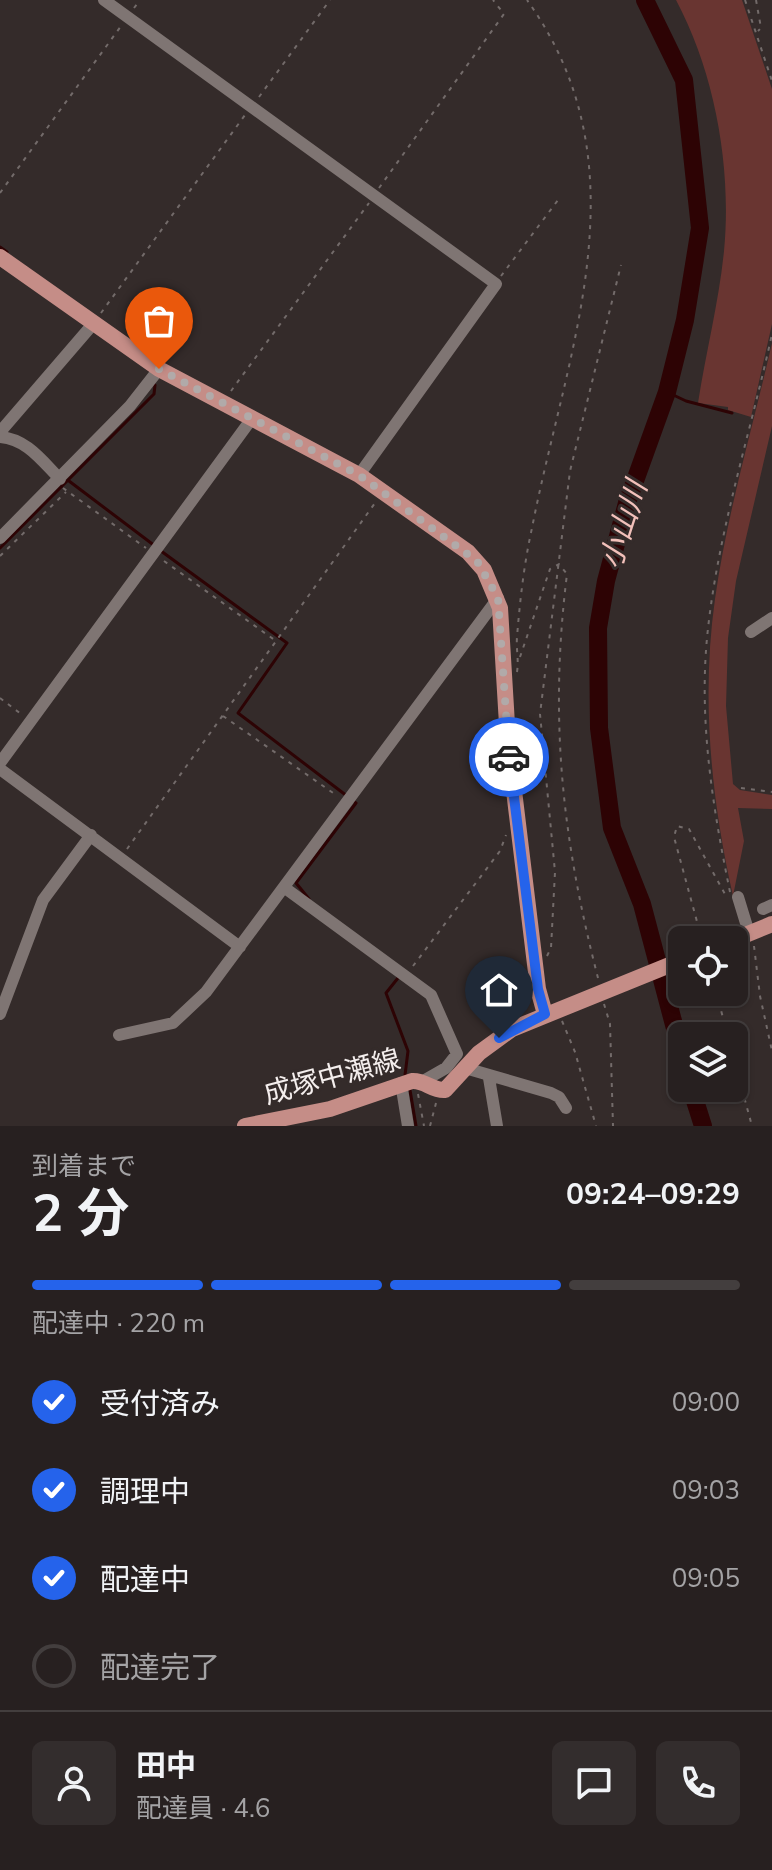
<!DOCTYPE html>
<html lang="ja">
<meta charset="utf-8">
<style>
:root{--surface:#272020;--page:#332d2d;--text:#f1f3f6;--muted:#a4a3a5;--line:#433e3e;--accent:#2563eb}
body{margin:0;font-family:"Nunito Sans","Noto Sans JP",sans-serif;background:var(--page);color:var(--text);height:100vh;display:flex;flex-direction:column;font-size:30px;white-space:nowrap}
*{box-sizing:border-box;margin:0}
p{font-size:26px;color:var(--muted)}
.icon{flex:none;width:44px;height:44px;fill:none;stroke:currentColor;stroke-width:2;stroke-linecap:round;stroke-linejoin:round}
.map{position:relative;height:1126px;overflow:hidden}
.side{display:flex;flex-direction:column;background:var(--surface);flex:1}
.side>*{flex:none}
.fabs{position:absolute;left:668px;top:926px;display:grid;gap:16px}
.fabs a{display:grid;place-items:center;width:80px;height:80px;border-radius:12px;background:var(--surface);box-shadow:0 2px 6px #0004,0 0 0 2px var(--line);font-size:40px}
.pin{position:absolute;display:grid;place-items:center;width:68px;height:68px;color:#fff;margin:-82px -34px;border-radius:50% 50% 50% 0;rotate:-45deg;box-shadow:0 0 8px #0007}
.pin .icon{rotate:45deg}
.courier{position:absolute;display:grid;place-items:center;width:80px;height:80px;margin:-40px;border:6px solid #2563eb;border-radius:50%;background:#fff;color:#222;box-shadow:0 2px 10px #0007}
.overview em{font-style:normal;font-weight:700}
.overview div{display:flex;flex-direction:column-reverse}
.overview{display:flex;align-items:center;justify-content:space-between;height:136px;padding:0 32px}
h1{font-size:52px;font-weight:700;line-height:60px}
.bar{display:grid;grid-template-columns:repeat(4,1fr);gap:12px 8px;align-content:center;height:96px;padding:0 32px}
.bar i{height:10px;border-radius:6px;background:var(--line)}
.bar .current{background:var(--accent)}
.bar p{grid-column:span 4}
.line{display:flex;align-items:center;gap:20px;padding:0 32px;border-top:2px solid var(--line)}
.line div{flex:1}
.round{display:grid;place-items:center;flex:none;width:84px;height:84px;border-radius:12px;background:var(--page)}
ol{padding:0 32px;list-style:none}
li{display:flex;align-items:center;gap:24px;height:88px}
li p{margin-inline-start:auto}
li .icon{padding:8px;border-radius:50%;background:var(--accent);color:#fff;stroke-width:4}
li:last-child{color:var(--muted)}
li i{width:44px;height:44px;border:4px solid var(--line);border-radius:50%}
.map>svg:first-child{display:block}
</style>
<div class="map">
<svg width="772" height="1126" viewBox="0 0 772 1126">
<rect width="100%" height="100%" fill="#342b2a"/>
<path fill="#693531" d="M676 0H742L772 89V324L751 417 728 410V407L698 403C706 352 719 301 724 251 732 168 715 73 676 0Z
M772 343V426L736 581 728 638 726 706 733 784 740 790 772 795V809L738 808 744 841 733 896C711 798 701 698 715 599 727 513 753 427 772 343Z"/>
<g fill="none" stroke-linecap="round" stroke-linejoin="round">
<path stroke="#2d0304" stroke-width="3" d="M0 247 7 252
M667 392 686 401 732 413
M69 481 155 546
M0 548 154 394 155 385
M161 551 287 643 238 713 347 796
M309 899 296 883 356 803 353 801
M398 978 386 993 408 1051 405 1075
M410 1090 416 1126"/>
<path stroke="#2d0304" stroke-width="18" d="M645 0 684 80 700 228 685 320 667 392 627 503 606 581 598 628 599 728 612 828 642 904 682 1055
M691 1088 703 1126"/>
<path stroke="#736b6a" stroke-width="2" stroke-dasharray="4 6" stroke-linecap="butt" d="M745 0 772 81
M756 0 761 28 758 31
M134 8 140 0
M259 97 330 0
M379 188 504 14 493 0
M0 193 121 26
M501 276 558 200
M101 313 245 115
M231 391 369 203
M63 488 146 548
M0 556 66 492
M164 561 276 641
M520 657 550 569 559 564 567 574C549 719 562 838 598 978
M517 672C519 659 516 650 517 637 520 600 524 564 532 528 567 348 647 167 527 0
M0 698 21 714
M223 716 336 795
M741 788 772 792
M127 849 375 503
M730 892C713 809 699 723 707 638 717 535 750 435 772 334
M702 940 674 837 677 826 689 829 726 896
M754 946 760 996 772 1051
M547 956 551 948 555 872 540 714 570 471 621 265
M413 966 500 851 506 835
M716 992 728 1036
M604 1004 610 1024 613 1126
M562 1021 575 1052 596 1126
M734 1060 752 1126
M418 1094 424 1126
M430 1126 436 1103"/>
<path stroke="#7f7573" stroke-width="12" d="M104 0 496 284 359 475
M0 432 93 324
M0 437C27 439 42 461 60 479
M0 538 130 406 159 369
M751 632 772 618
M0 763 253 417
M0 769 240 947
M285 888 431 995 457 1054 446 1068 425 1080
M738 897 749 933
M763 909 772 905
M0 1014 43 900 91 835
M119 1035 173 1023 206 992 498 598
M465 1068 551 1093 559 1097 566 1108
M489 1078 497 1126
M401 1083 408 1126"/>
<path stroke="#c58d87" stroke-width="16" d="M0 257 159 369 359 475 468 552 484 570 500 608 508 741 538 989 545 1014
M733 940 772 924
M245 1126 330 1109 412 1081C425 1080 432 1091 445 1090L479 1053 512 1029 682 960"/>
</g>
<g fill="none" stroke-linecap="round" stroke-linejoin="round">
<path stroke="#b1aaa9" stroke-width="8" stroke-dasharray="0 14.4" d="M159 369 359 475 477 561 498 598 509 757"/>
<path stroke="#2563eb" stroke-width="10" d="M499 1038 545 1014 538 989 509 757"/>
</g>
<g text-anchor="middle" dominant-baseline="central" stroke-width="6" stroke-linejoin="round" paint-order="stroke">
<g font-size="28" fill="#f4eeed" stroke="#342b2a">
<text transform="translate(332 1077) rotate(-15)">成塚中瀬線</text>
</g>
<g font-size="30" font-style="italic" fill="#f2c0ba" stroke="#342b2a">
<text transform="translate(624 525) rotate(-72)">小山川</text>
</g>
</g>
</svg>
<div class="fabs">
<a><svg class="icon" aria-label="locate" viewBox="0 0 24 24"><circle cx="12" cy="12" r="6"/><path d="M12 2v4M12 18v4M2 12h4M18 12h4"/></svg></a>
<a><svg class="icon" aria-label="layers" viewBox="0 0 24 24"><path d="M12 4l9 5-9 5-9-5zM3 14l9 5 9-5"/></svg></a>
</div>
<div class="pin" style="left:159px;top:369px;background:#ea580c"><svg class="icon" aria-label="bag" viewBox="0 0 24 24"><path d="M5 8h14l-1 12H6zM9 8a3 3 0 0 1 6 0"/></svg></div>
<div class="pin" style="left:499px;top:1038px;background:#1f2937"><svg class="icon" aria-label="home" viewBox="0 0 24 24"><path d="M3 11l9-7 9 7M6 9v11h12V9"/></svg></div>
<div class="courier" style="left:509px;top:757px"><svg class="icon" aria-label="car" viewBox="0 0 24 24"><path d="M5 17H2v-5l4-1 3-4h7l3 4 3 1v5h-3M9 17h6M6 11h13"/><circle cx="7" cy="17" r="2"/><circle cx="17" cy="17" r="2"/></svg></div>
</div>
<section class="side">
<div class="overview"><div><h1>2 分</h1><p>到着まで</p></div><em>09:24–09:29</em></div>
<div class="bar"><i class="current"></i><i class="current"></i><i class="current"></i><i></i><p>配達中 · 220 m</p></div>
<ol>
<li><svg class="icon" aria-label="check" viewBox="0 0 24 24"><path d="M5 12l5 5 9-10"/></svg>受付済み<p>09:00</p></li>
<li><svg class="icon" aria-label="check" viewBox="0 0 24 24"><path d="M5 12l5 5 9-10"/></svg>調理中<p>09:03</p></li>
<li><svg class="icon" aria-label="check" viewBox="0 0 24 24"><path d="M5 12l5 5 9-10"/></svg>配達中<p>09:05</p></li>
<li><i></i>配達完了</li>
</ol>
<div class="line" style="height:144px"><a class="round"><svg class="icon" aria-label="person" viewBox="0 0 24 24"><circle cx="12" cy="8" r="4"/><path d="M4 21q1-7 8-7t8 7"/></svg></a><div><b>田中</b><p>配達員 · 4.6</p></div><a class="round"><svg class="icon" aria-label="chat" viewBox="0 0 24 24"><path d="M4 5h16v11H9l-5 4z"/></svg></a><a class="round"><svg class="icon" aria-label="phone" viewBox="0 0 24 24"><path d="M5 4h4l2 5-3 2q2 4 5 5l2-3 5 2v4C11 20 4 13 5 4z"/></svg></a></div>
</section>
